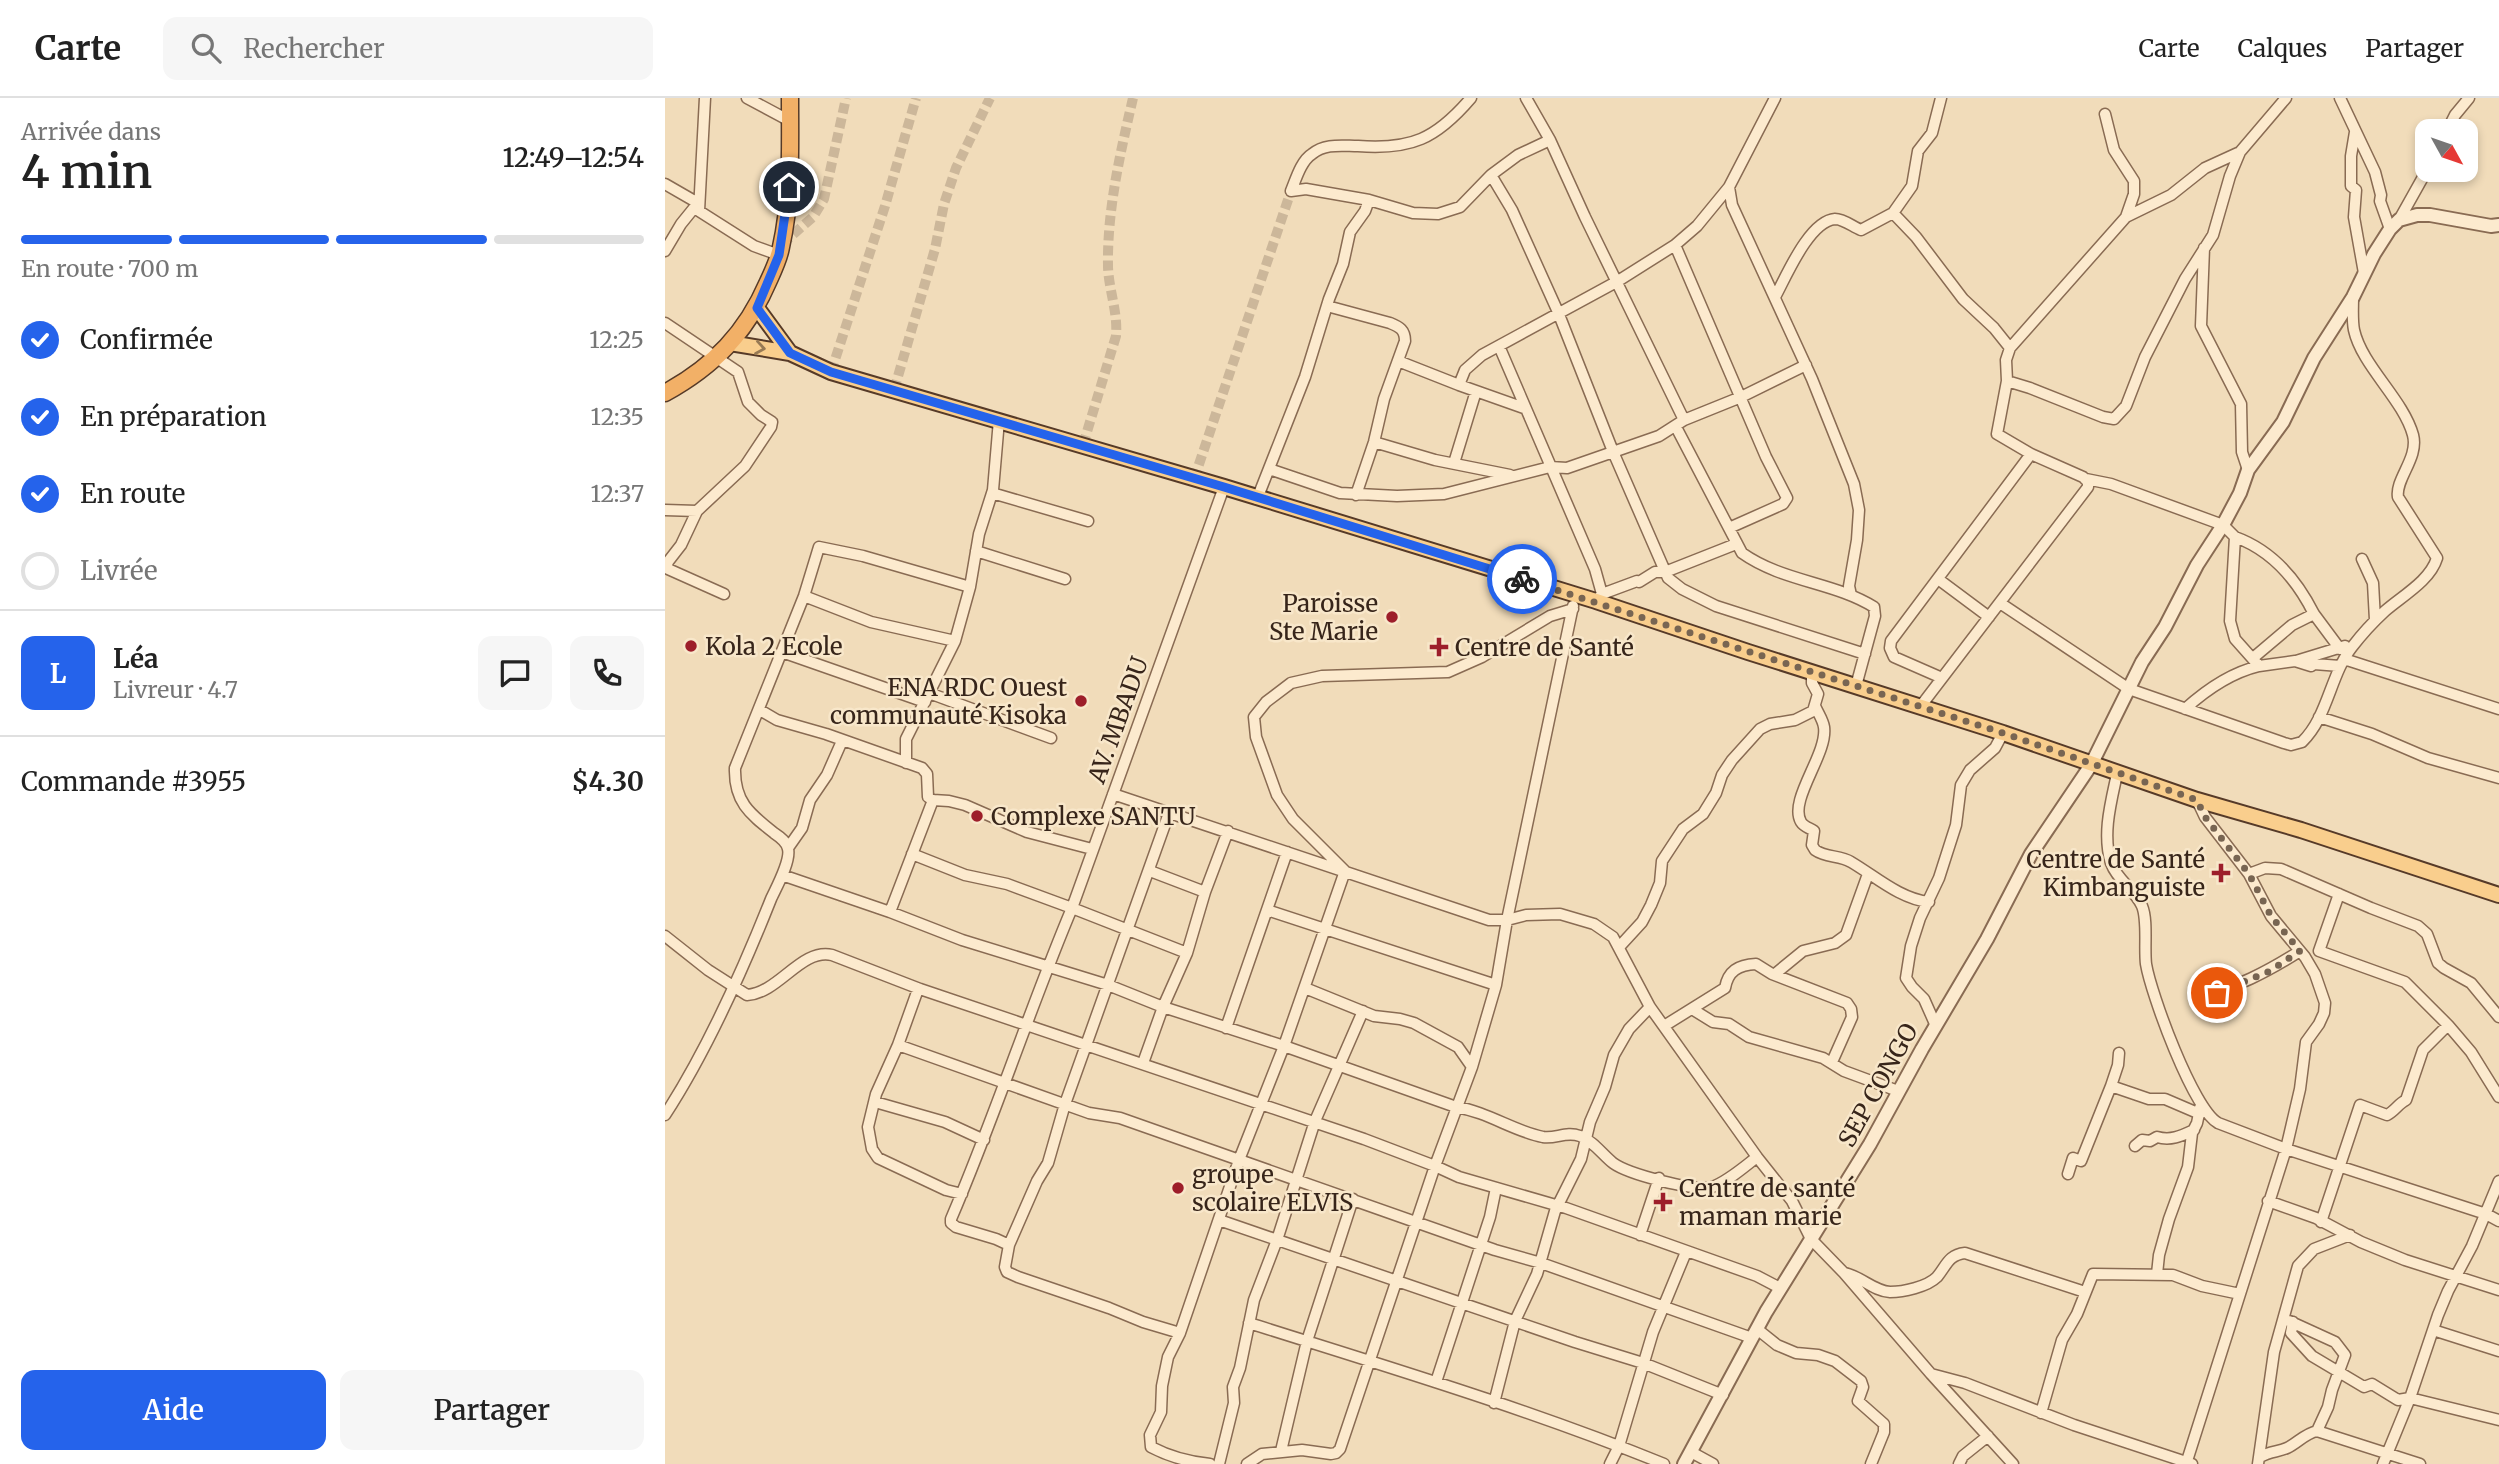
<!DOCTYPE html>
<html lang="fr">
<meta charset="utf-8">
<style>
:root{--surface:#fff;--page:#f6f6f6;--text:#222;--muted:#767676;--line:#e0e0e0;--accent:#2563eb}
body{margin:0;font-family:Merriweather,serif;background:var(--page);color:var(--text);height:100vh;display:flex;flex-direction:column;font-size:26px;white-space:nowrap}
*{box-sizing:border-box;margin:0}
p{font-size:23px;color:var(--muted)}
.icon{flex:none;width:38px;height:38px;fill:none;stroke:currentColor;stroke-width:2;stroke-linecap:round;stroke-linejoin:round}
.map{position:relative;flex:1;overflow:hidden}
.panel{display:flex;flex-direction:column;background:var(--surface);width:665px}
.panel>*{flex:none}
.needle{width:46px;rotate:130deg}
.controls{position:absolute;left:1750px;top:21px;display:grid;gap:14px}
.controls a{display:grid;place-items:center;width:63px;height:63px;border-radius:14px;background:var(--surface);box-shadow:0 4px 10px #0003;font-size:35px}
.pin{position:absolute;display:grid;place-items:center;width:60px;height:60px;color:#fff;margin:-30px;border:4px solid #fff;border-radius:50%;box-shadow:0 2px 7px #0007}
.courier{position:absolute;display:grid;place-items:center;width:70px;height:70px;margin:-35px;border:5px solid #2563eb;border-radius:50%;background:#fff;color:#222;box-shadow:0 2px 9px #0007}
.head em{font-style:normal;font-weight:600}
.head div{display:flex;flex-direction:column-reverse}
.head{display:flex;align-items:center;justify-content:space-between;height:119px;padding:0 21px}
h1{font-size:46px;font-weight:600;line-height:52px}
.bar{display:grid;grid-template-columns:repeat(4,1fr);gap:10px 7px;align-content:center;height:84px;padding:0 21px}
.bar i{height:9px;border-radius:5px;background:var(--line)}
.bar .active{background:var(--accent)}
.bar p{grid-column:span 4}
.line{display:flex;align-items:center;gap:18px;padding:0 21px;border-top:2px solid var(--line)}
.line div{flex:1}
.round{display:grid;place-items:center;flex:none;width:74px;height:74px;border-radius:14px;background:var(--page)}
ol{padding:0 21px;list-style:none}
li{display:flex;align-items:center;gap:21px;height:77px}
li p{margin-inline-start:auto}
li .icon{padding:7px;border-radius:50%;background:var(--accent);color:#fff;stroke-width:4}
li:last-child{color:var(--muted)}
li i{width:38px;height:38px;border:4px solid var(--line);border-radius:50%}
.button{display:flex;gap:14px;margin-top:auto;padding:14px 21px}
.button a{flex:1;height:80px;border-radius:14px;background:var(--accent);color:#fff;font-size:28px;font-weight:600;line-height:80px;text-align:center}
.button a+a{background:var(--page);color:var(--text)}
header{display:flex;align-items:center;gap:42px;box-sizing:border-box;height:98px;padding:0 35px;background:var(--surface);border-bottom:2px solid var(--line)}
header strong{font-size:33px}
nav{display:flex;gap:38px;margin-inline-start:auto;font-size:24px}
.search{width:490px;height:63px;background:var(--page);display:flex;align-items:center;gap:18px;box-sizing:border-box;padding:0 24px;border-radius:14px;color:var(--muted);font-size:26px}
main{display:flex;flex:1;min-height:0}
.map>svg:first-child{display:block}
</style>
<header>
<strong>Carte</strong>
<div class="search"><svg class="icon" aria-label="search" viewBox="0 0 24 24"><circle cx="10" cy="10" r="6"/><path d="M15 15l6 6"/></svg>Rechercher</div>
<nav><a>Carte</a><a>Calques</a><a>Partager</a></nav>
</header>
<main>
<section class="panel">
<div class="head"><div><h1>4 min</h1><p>Arrivée dans</p></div><em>12:49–12:54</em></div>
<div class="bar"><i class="active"></i><i class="active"></i><i class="active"></i><i></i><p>En route · 700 m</p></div>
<ol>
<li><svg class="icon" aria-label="check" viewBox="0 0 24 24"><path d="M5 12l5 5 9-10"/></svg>Confirmée<p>12:25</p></li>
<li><svg class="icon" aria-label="check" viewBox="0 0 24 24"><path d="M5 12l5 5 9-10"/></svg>En préparation<p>12:35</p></li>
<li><svg class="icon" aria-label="check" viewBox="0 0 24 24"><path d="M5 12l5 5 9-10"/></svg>En route<p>12:37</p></li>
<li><i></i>Livrée</li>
</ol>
<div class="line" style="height:126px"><b class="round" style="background:var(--accent);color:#fff">L</b><div><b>Léa</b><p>Livreur · 4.7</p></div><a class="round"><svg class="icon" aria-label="chat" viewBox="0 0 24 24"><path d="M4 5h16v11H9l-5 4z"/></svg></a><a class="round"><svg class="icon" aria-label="phone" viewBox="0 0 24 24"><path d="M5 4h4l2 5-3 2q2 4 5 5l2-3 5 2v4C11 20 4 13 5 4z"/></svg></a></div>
<div class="line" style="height:91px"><div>Commande #3955</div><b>$4.30</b></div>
<div class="button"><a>Aide</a><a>Partager</a></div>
</section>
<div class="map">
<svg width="1834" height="1366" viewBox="0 0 1834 1366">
<rect width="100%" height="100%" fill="#f1dcba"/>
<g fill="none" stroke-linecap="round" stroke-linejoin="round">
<path stroke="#ccb79a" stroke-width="10" stroke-dasharray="10 5" stroke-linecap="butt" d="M117 146 148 119 159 101 181 0
M166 274 220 108 251 0
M229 292 270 151 279 106 291 70 325 0
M418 347 451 238C453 214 444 193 443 169 442 112 455 56 468 0
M529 381 626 93"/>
<defs>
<path id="minor" d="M40 0 34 113 89 148 114 157
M82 0 125 23
M861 0 885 42 920 119 1019 322
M1675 0 1710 74 1716 97 1715 103 1725 131
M1440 16 1449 52 1469 83V96L1461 119
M1782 33 1790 17 1804 0
M1690 34 1686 58V88L1691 92 1689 119 1699 175
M885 42 853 57 826 77 847 112 893 214 949 356 1003 480 1017 491 1051 508 1200 556
M0 86 33 105
M1064 89 1067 107 1147 281 1189 386 1194 412 1192 442 1184 488 1186 497
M626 93C631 81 636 63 647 56 660 45 677 48 693 48 746 52 771 41 806 0
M626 93 641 91 704 102 748 115 773 116 795 109 826 77
M1228 115 1251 139 1298 201 1329 230 1345 250
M1734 122 1762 72
M1010 147 1101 359 1122 400 1118 406 1064 430
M1539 150 1536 228 1576 306 1577 354 1583 372
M0 153 16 126 33 105
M1110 199C1121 179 1144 123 1170 121 1179 121 1188 129 1196 132L1228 115 1247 88 1253 53 1267 35 1276 0
M662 208 725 225C735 229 740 232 740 243L719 301 709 344 691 397
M0 225 73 274 83 304 96 317 107 324 106 329 80 368 32 413 16 447 2 465 3 471 59 496
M834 248 930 471 937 496 931 503
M733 263 794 287
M1342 283 1365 290 1438 319 1449 321 1461 308 1480 259 1520 181 1548 137 1565 78 1575 54
M859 310 794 287 800 272 817 257 953 183 1010 147 1032 128 1064 89 1110 0
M1011 329 1077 455C1118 484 1169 484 1209 509L1210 518 1191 588
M709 344 770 362 845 377
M789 365 811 293
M604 371 675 395 732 398 779 396 885 369 902 370 994 338 1019 322 1076 299 1141 267
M1421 381 1446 386 1558 427 1570 439 1565 523 1570 541 1594 568 1630 563 1646 568 1649 566 1675 568
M327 395 423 423
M592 401 640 279 664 201 678 166 685 134 700 113 704 102
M0 412 32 413
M1570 439C1606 452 1632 482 1649 516
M311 453 400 481
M1697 461 1708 485 1710 522
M1273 481 1324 519
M937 496 972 483 974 484 990 474H1000L1071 446
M139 498 206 524 290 543
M1335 505 1464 591 1619 645 1626 647 1637 644C1663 619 1665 577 1687 549 1697 536 1708 524 1720 513 1737 498 1765 483 1772 460L1733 399C1730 381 1754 360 1748 337 1738 301 1697 268 1689 232 1687 222 1688 210 1688 199
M117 554 260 604
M1588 560 1627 527 1649 516 1675 551
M1679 561 1834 611
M1631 563 1680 548
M1277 580 1229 559 1225 550 1226 543 1366 356
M264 595 386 640
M1150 608C1153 615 1158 622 1159 629 1163 656 1123 702 1136 724 1139 729 1145 730 1149 733L1147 747 1150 752C1161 760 1175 757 1186 764 1210 778 1235 801 1264 804
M1255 609 1423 389V384L1418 379 1366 356 1332 336 1342 283 1341 262 1345 250 1461 119 1506 97 1540 70 1575 54 1621 0
M1520 611C1542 591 1565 575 1594 568
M95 612 112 622 161 636 257 670 262 676 263 699 268 702 284 703 300 707 362 734 427 751
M1654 619 1707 636 1763 660 1834 680
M241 665V641L290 543 305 489 314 436 328 392 334 322
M1452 676C1446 704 1437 736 1446 765 1452 782 1470 792 1477 808 1483 822 1479 850 1481 866 1486 896 1528 1011 1553 1025L1621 1051 1821 1116 1834 1123
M448 696 824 822H842L861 817 895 816 929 826 948 839 985 909 1092 1059 1127 1103 1146 1141 1179 1175 1266 1276 1348 1366
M504 715 400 1006 383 1065 372 1083 344 1147 340 1169 342 1174 353 1179 444 1210 478 1224 515 1235
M123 750 137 730 145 702 162 677 177 643
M247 756 300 777 342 786 407 810 522 855
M485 773 540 794
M1584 776 1600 770 1616 771 1706 810 1753 828 1762 836 1773 865 1779 870 1806 885 1834 919
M117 777 225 814 297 842 443 887 498 909 619 948 791 1009C823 1014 848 1033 878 1039 891 1041 901 1033 915 1038 928 1043 937 1056 948 1065 963 1076 1030 1094 1047 1089 1062 1084 1079 1069 1092 1059
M602 812 831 887
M225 814 268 702
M0 838 43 872 82 897C114 895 136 850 167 857L255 891 699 1041 770 1068 794 1079 901 1110 1092 1178 1115 1190
M955 848 977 824 986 807 995 785 997 763 1018 731 1038 716 1051 695 1057 677 1067 662 1095 631 1105 626 1130 622 1148 613 1153 596 1147 585V574
M1110 876 1138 853 1170 845 1181 837 1203 776
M640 890 709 918 735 921 749 925 793 949 807 969
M255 891 252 894 233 947 211 996 203 1029 207 1051 213 1060 281 1092 297 1096
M1533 899C1571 890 1602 874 1635 853
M1027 911 1048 924 1064 926 1084 939 1158 960 1179 973 1233 993
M1783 927 1806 954 1834 999
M999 928 1060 890C1063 873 1073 867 1091 866L1107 876 1182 905 1186 911 1187 919 1167 964
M1271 928 1259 901 1247 889 1241 880 1246 848 1255 820 1274 780 1291 727 1296 687 1305 672 1330 650 1338 635
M561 930 622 754
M233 947 424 1015 455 1020 830 1152 876 1165 1087 1240
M1454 955 1453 967 1446 988 1484 1001H1500L1535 1016
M478 965 498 909 522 855 540 794 563 733
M210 1004 280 1024 319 1042
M0 1017C43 951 77 874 106 801 111 790 126 763 123 751 122 744 115 739 109 735 85 716 69 704 70 670L139 498 154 449 198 458 305 489
M1470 1048 1477 1042 1485 1043 1492 1039C1506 1043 1516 1038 1529 1032
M1403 1076 1408 1060 1416 1063 1446 988
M1603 1103 1651 1120 1696 1144 1740 1162 1834 1192
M554 1122 910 1244 978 1265 1058 1297
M1656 1124 1695 1007 1722 1017C1730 1013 1733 1006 1741 1002L1758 952 1783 927 1740 884 1654 853 1674 796
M975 1137 994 1080
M344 1147 331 1141 291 1129 286 1125V1121C330 1019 364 912 407 810L559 389
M1179 1175C1196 1178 1208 1193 1225 1194 1238 1194 1262 1189 1272 1179 1282 1167 1283 1157 1300 1155L1420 1194
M1492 1176 1494 1157 1504 1121 1523 1069 1527 1035 1532 1025 1536 1006
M1624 1223 1670 1244 1680 1257 1667 1292 1663 1309 1652 1333
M1628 1224 1626 1235 1647 1258 1699 1289 1707 1286 1733 1302 1745 1300 1834 1322
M584 1225C723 1269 864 1311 999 1366
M1092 1231 1112 1247 1131 1255 1153 1257 1170 1263 1196 1283 1198 1289 1193 1303 1219 1326V1334L1206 1366
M1768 1232 1834 1253
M1266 1276 1300 1285 1409 1327 1527 1366
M771 1284 825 1119 831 1090
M829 1305 850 1223 872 1176 890 1113 916 1061 925 1024 940 989 949 957 964 931 985 909
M1376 1315 1397 1242 1412 1216 1428 1176 1508 1177 1537 1188 1575 1196
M616 1353 642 1243 688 1101
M1026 1354 1048 1366
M1595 1359C1605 1353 1613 1354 1622 1350 1633 1345 1639 1336 1652 1333L1755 1366
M545 1366C524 1364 505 1359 486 1349L485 1337 496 1314 497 1288 503 1259 515 1235 574 1062 619 948 680 773 628 721 612 697 591 639 589 619 601 604 626 585 657 578 783 574 817 559 885 518 908 511
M554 1366 569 1305 568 1289 575 1270 589 1202 612 1142 650 1023 698 913
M582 1366 597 1356 637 1352 666 1356 671 1355 675 1351 770 1068 807 969 831 887 842 822 908 508
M945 1366 954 1348 988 1234 1021 1154
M1294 1366 1298 1358 1323 1338
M1521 1366 1621 1051 1635 991 1641 944 1654 926 1659 915 1660 905 1650 876 1640 859 1606 818 1584 776 1540 719 1532 702
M1593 1366 1609 1254 1633 1168 1649 1151 1685 1137
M1718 1366 1745 1300 1773 1217 1783 1193 1807 1148 1834 1083"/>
<path id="tertiary" d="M1019 1366 1101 1214 1205 1046 1257 951 1322 841 1366 756 1426 667 1477 564 1500 529 1532 467 1558 427 1575 395 1583 372 1618 324 1649 260 1688 199 1709 156 1725 131 1734 122 1752 117H1765L1826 128 1834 127"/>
<path id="primary" d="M92 210 125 255
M65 245 125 255 166 274 559 389 931 503 1083 554 1338 635 1532 702 1636 732 1834 797"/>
<path id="trunk" d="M0 295C49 268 81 235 103 184 108 173 114 161 116 149 127 100 125 50 125 0"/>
</defs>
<use href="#minor" stroke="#896b53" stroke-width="13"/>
<use href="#tertiary" stroke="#896b53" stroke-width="16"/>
<use href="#primary" stroke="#563a28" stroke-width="18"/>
<use href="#trunk" stroke="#563a28" stroke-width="19"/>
<use href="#minor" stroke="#fceace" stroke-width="10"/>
<use href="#tertiary" stroke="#fceace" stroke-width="12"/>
<use href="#primary" stroke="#f9ce8d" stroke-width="14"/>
<use href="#trunk" stroke="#f2b067" stroke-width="16"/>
</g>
<defs><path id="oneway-chevron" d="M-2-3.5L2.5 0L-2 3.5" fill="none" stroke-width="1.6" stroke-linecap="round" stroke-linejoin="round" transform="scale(1.75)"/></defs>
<use stroke="#987a54" href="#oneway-chevron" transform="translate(95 250) rotate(9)"/>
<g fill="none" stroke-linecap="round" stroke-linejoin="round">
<path stroke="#786552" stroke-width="7" stroke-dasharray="0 12.6" d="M857 481 1338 635 1532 702 1540 719 1584 776 1606 818 1635 853 1605 873 1552 895"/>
<path stroke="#2563eb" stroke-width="9" d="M124 89 114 157 92 210 125 255 166 274 559 389 857 481"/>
</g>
<g fill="#9d1e2a" stroke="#f8e7ca" stroke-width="2.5">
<circle cx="727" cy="519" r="7"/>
<circle cx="26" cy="548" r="7"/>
<path d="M770.5 538.5h7v7h7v7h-7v7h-7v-7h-7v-7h7z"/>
<circle cx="416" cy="603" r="7"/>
<circle cx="312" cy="718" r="7"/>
<path d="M1552.5 764.5h7v7h7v7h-7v7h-7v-7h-7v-7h7z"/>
<circle cx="513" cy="1090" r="7"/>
<path d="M994.5 1093.5h7v7h7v7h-7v7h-7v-7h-7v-7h7z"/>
</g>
<g text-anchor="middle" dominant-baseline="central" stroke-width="5" stroke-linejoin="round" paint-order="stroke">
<g font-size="24" fill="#37251a" stroke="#f8e7ca" text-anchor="start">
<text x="713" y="505" text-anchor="end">Paroisse<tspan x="713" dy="28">Ste Marie</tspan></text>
<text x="40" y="548">Kola 2 Ecole</text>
<text x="790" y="549">Centre de Santé</text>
<text x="402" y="589" text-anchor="end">ENA RDC Ouest<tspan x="402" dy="28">communauté Kisoka</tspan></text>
<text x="326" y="718">Complexe SANTU</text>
<text x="1540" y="761" text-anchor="end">Centre de Santé<tspan x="1540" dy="28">Kimbanguiste</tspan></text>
<text x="527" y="1076">groupe<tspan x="527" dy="28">scolaire ELVIS</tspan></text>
<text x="1014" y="1090">Centre de santé<tspan x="1014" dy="28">maman marie</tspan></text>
</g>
<g font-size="24" fill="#37251a" stroke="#f8e7ca">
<text transform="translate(453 622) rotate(-70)">AV. MBADU</text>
<text transform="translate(1213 987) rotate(-61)">SEP CONGO</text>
</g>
</g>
</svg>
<div class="controls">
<a><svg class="needle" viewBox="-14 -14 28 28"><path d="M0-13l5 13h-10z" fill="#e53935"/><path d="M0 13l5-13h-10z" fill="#767676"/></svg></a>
</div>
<div class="pin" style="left:1552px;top:895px;background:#ea580c"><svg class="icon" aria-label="bag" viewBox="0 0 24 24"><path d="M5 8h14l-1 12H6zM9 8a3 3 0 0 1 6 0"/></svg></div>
<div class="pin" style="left:124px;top:89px;background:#1f2937"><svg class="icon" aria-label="home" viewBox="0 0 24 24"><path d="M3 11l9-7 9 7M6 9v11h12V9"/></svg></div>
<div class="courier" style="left:857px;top:481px"><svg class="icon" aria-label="bike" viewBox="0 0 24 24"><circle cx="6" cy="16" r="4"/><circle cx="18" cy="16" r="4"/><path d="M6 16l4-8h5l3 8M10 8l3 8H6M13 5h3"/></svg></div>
</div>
</main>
